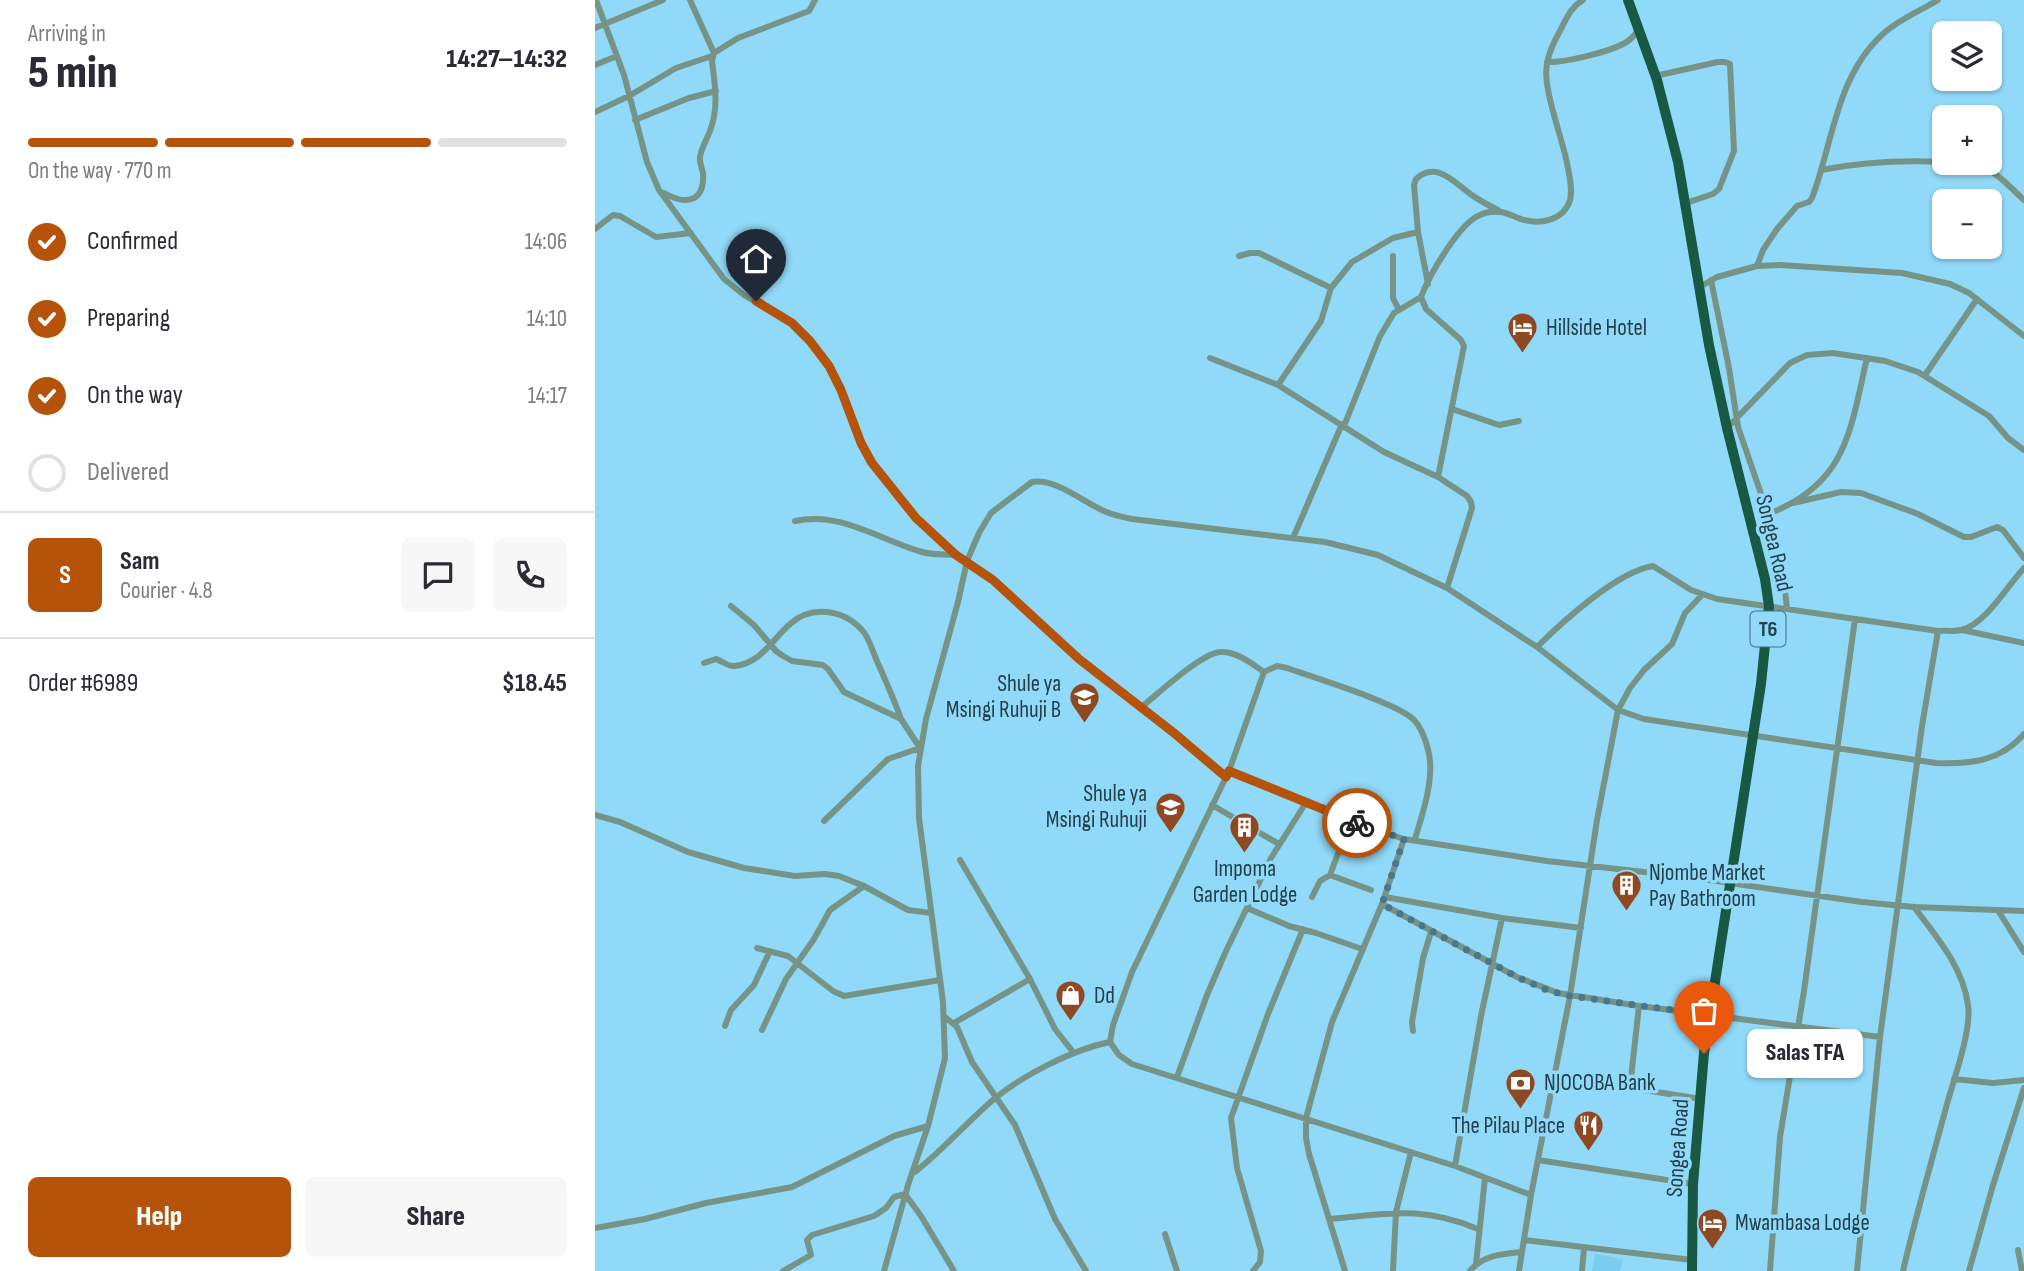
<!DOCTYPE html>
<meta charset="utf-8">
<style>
:root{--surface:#fff;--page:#f7f7f7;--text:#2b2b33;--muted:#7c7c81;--line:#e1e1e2;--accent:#b45309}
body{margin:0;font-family:"Sofia Sans Condensed",sans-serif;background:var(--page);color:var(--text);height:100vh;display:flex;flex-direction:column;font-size:26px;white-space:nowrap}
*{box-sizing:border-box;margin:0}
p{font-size:23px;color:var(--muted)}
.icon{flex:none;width:38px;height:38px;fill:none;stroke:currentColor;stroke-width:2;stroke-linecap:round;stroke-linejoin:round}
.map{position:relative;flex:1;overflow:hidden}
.sheet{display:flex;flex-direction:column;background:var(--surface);width:595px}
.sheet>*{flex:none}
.controls{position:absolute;left:1337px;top:21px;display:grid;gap:14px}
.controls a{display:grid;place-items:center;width:70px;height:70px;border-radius:10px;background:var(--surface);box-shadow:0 2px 5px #0004;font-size:35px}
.pin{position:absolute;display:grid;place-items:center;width:60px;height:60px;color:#fff;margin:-72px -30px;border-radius:50% 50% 50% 0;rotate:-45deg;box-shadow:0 0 7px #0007}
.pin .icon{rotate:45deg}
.courier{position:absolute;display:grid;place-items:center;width:70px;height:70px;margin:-35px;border:5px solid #b45309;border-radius:50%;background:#fff;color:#222;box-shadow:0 2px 9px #0007}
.bubble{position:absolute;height:49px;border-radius:10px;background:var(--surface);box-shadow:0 2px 5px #0004;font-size:23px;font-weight:800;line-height:49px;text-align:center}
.head em{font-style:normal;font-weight:800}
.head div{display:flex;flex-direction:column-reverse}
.head{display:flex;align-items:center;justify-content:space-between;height:119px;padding:0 28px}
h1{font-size:46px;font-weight:800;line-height:52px}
.bar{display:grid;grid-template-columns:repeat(4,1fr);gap:10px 7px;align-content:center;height:84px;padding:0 28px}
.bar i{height:9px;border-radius:5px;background:var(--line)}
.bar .on{background:var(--accent)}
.bar p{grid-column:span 4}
.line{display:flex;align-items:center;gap:18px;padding:0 28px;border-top:2px solid var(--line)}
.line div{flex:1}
.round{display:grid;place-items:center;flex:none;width:74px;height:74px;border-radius:10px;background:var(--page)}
ol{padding:0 28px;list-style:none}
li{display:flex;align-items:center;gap:21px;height:77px}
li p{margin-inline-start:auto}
li .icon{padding:7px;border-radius:50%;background:var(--accent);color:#fff;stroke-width:4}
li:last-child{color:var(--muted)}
li i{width:38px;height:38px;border:4px solid var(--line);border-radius:50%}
.cta{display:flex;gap:14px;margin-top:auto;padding:14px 28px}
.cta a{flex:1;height:80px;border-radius:10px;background:var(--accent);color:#fff;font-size:28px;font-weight:800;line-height:80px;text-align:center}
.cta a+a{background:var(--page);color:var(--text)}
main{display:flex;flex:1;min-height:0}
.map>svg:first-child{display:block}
</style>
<main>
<section class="sheet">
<div class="head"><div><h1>5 min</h1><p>Arriving in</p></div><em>14:27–14:32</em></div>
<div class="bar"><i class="on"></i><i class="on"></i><i class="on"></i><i></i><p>On the way · 770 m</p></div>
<ol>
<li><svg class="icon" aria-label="check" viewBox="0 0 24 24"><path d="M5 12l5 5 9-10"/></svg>Confirmed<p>14:06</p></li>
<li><svg class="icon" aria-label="check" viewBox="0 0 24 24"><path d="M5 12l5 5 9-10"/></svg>Preparing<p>14:10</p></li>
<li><svg class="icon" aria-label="check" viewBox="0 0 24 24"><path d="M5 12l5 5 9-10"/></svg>On the way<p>14:17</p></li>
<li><i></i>Delivered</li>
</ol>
<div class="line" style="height:126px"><b class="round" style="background:var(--accent);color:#fff">S</b><div><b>Sam</b><p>Courier · 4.8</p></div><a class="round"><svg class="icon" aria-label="chat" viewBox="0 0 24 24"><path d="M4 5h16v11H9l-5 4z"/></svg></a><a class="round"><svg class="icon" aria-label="phone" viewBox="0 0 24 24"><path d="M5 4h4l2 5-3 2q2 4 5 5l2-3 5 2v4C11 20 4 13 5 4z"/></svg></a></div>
<div class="line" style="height:91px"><div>Order #6989</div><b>$18.45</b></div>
<div class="cta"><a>Help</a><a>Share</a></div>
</section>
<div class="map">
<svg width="1429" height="1271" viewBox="0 0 1429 1271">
<rect width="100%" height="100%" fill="#91d9f8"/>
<path fill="#7bcdef" d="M1000 1254 1028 1259 1025 1271H997Z"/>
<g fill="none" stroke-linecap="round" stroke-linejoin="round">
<path stroke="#759487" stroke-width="6" d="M1 0 29 75 52 162 64 190 129 279 149 295 188 316 215 341 240 376 266 443 277 463 301 495 321 518 361 555 399 580 466 643 579 733 631 777
M95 0 119 53
M0 28 68 0
M952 62C969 63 1013 52 1028 44 1035 41 1040 35 1044 29
M0 65 22 56
M1060 76 1123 62H1130L1135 64 1139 151 1124 189 1118 194 1091 203
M0 112 34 96 81 68 117 56
M40 120 94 98 121 91
M1354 163C1398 166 1398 171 1429 200
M1226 170C1267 162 1308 160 1349 162
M69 193C90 205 110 203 108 173 107 168 104 162 105 157 106 149 112 139 115 131 124 107 120 86 117 61L119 53 143 38 214 11 220 0
M0 229 18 215 25 216 61 237 96 233
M644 256 655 253H664L736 288
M798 256V298L804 310
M1162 266 1168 250 1182 229 1202 206 1214 202 1217 198C1238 143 1241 76 1288 34 1303 20 1325 11 1343 0
M1116 280 1134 368 1143 427 1173 514 1188 575 1192 608
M833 284 823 232 819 185 821 179C841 161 858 181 874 193 883 200 893 205 903 210
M1103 288 1122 277 1162 266 1185 265 1307 273 1355 284 1374 293 1429 336
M615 358 683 385 789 452 843 477 872 496 876 502 877 508 852 588
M1330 375 1382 299
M683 385 726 321 736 288 757 262 798 238 823 232
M857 409 904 425 924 421
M749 426 785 336 799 313 826 297
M1132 428 1195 363 1212 355 1238 353 1290 361 1323 372 1394 416 1413 438 1429 450
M843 477 869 346 866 340 831 309 826 297C834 276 864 223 885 215 891 212 898 211 906 212 913 213 919 217 926 219 944 225 969 221 975 200 978 188 974 175 972 163 967 137 947 87 952 64 954 51 960 40 966 29 972 17 976 7 988 0
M1198 503 1246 492 1266 493 1323 514 1369 537H1376L1402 527 1408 530 1429 558
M1173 514C1252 484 1255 431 1272 358
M200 521C245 511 285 540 327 552 337 555 349 554 360 555
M698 538 747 424
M136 606 159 625 181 651 188 656 197 661 228 665 233 669 249 692 306 719 325 748 293 759 229 821
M1367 630 1429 643
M942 647C967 622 1023 571 1058 566L1096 590 1122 599 1343 631C1351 630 1359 632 1366 630 1390 625 1413 585 1429 568
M109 663 121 659C128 661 133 667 140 666 166 663 178 639 195 624 216 605 248 609 267 630 274 637 277 650 281 659 290 679 299 699 306 719
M545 708C562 695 605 654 625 652 641 651 656 663 669 672
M634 771 755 821 809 839 952 861 1093 877 1267 902 1319 907 1429 911
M617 805 684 844
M0 815 25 822 93 852 149 868 200 876 230 874 244 876 269 886 313 910 336 913
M820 839C827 815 837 787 835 761 834 749 828 730 820 721 806 704 717 677 692 668L682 666 669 672 634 771 537 972 518 1025 515 1042 524 1055 537 1064 860 1166 936 1195
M365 860 435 979 460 1029 478 1052
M735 875 776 890
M717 897 725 881 735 875 755 821
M790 897 907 918 986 928
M787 904 922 977 963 993 1044 1006 1285 1037
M652 908 694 926 721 933 767 949
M1404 912 1429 952
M162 948 193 956 238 991 249 996 345 980
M350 1017 362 1027 377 1062 420 1125 460 1219 491 1271
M359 1023 435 979
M130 1026 136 1010 159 985 175 951
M167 1030 191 979 219 939 235 910 269 886
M818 1031 817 1022 828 958 836 932
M960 1076 1106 1099
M582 1077 612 995 631 951 676 858 712 801
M1359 1079 1398 1083 1429 1080
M1035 1087 1044 1006
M943 1160 1098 1184
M860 1166 886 1016 907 918
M320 1172C348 1150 372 1122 399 1099 428 1075 479 1049 515 1042
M734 1219C793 1214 826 1205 883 1229
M0 1228 50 1219 111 1203 197 1187 299 1136 333 1126
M570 1234 582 1271
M929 1240 1097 1260
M1423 1250 1427 1271
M881 1264 890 1178
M188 1271 216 1255 212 1240 217 1235 279 1216 291 1208 299 1197 310 1194 326 1216 359 1271
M289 1271 313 1185 333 1126 350 1058 348 1002 324 818 323 766 331 719 363 602 372 561 384 533 396 513 437 482C461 478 488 502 509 511 518 515 527 517 537 519L730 542 783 555 852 588 942 647 1023 710 1049 719 1341 763C1375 764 1405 762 1429 734
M658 1271 665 1262 666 1251 642 1168 636 1118 673 1014 708 929
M750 1271 714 1154 711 1138V1118L737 1022 787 904 809 839
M798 1271 801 1212 816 1152
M875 1271C888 1255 907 1254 927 1252
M924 1271 936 1195 975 996 1002 820 1023 710 1035 688 1049 670 1077 644 1090 613 1107 595
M987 1271 989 1248
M1175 1271 1185 1137 1209 991 1260 619
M1262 1271 1285 1037 1327 726 1343 631
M1308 1271C1321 1215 1337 1160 1352 1104 1359 1079 1377 1029 1373 1005 1368 967 1341 936 1319 907
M1374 1271 1398 1185 1429 1088"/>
<path stroke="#185944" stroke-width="10" d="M1033 0 1062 80 1083 162 1114 345 1132 428 1170 579 1174 606 1166 684 1109 1053 1098 1184 1097 1271"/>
</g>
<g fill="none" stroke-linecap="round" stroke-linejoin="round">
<path stroke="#497688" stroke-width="7" stroke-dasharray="0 12.6" d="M762 823 809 839 787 904 922 977 952 990 975 996 1114 1015 1109 1053"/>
<path stroke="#b45309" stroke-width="9" d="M161 301 197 323 215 341 234 366 246 390 266 443 277 463 321 518 361 555 398 580 484 659 579 733 631 777 634 771 762 823"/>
</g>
<defs>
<symbol id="hotel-pin" viewBox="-11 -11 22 30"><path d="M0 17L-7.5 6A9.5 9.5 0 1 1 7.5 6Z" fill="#8e4822" stroke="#91d9f8"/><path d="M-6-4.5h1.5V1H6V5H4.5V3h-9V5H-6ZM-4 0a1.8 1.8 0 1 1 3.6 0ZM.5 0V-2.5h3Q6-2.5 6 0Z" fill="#fff"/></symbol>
<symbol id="school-pin" viewBox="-11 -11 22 30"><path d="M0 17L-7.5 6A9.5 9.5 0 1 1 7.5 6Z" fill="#8e4822" stroke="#91d9f8"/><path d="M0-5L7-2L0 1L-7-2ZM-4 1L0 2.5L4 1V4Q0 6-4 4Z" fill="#fff"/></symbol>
<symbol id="building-pin" viewBox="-11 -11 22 30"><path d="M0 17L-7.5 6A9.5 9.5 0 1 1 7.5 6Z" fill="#8e4822" stroke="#91d9f8"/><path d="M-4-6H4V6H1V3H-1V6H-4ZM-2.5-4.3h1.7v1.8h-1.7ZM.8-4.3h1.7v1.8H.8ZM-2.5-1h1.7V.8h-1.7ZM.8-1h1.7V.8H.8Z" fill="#fff"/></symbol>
<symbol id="shop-pin" viewBox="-11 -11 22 30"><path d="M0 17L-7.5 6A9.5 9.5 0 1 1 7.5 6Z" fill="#8e4822" stroke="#91d9f8"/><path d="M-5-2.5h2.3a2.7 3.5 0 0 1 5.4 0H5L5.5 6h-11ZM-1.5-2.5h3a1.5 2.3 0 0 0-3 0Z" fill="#fff"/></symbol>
<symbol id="bank-pin" viewBox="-11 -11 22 30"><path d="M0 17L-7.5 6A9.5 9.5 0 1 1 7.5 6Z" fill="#8e4822" stroke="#91d9f8"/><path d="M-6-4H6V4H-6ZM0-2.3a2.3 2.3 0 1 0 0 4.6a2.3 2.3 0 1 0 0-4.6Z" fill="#fff"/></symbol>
<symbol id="restaurant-pin" viewBox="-11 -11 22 30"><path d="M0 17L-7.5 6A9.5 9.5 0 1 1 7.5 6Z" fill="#8e4822" stroke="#91d9f8"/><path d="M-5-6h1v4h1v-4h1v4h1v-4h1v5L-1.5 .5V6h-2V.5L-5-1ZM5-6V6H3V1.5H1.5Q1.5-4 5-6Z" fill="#fff"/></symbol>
</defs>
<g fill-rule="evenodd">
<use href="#hotel-pin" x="910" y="310" width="35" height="47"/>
<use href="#school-pin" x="472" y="680" width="35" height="47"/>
<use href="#school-pin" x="558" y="790" width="35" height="47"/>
<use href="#building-pin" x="632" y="810" width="35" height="47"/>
<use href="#building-pin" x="1014" y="868" width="35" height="47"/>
<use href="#shop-pin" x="458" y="978" width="35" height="47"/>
<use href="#bank-pin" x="908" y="1066" width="35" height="47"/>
<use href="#restaurant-pin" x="976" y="1108" width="35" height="47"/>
<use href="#hotel-pin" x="1100" y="1206" width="35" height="47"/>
</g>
<g text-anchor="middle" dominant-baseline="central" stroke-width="7" stroke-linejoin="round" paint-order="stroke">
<rect fill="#91d9f8" stroke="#436e80" stroke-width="2" x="1155.5" y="611.5" width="35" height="35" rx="5"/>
<g font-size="21" font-weight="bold" fill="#22404c">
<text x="1173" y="629">T6</text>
</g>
<g font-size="23" fill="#22404c" stroke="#91d9f8" text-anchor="start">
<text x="951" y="328">Hillside Hotel</text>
<text x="466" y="684" text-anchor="end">Shule ya<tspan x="466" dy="26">Msingi Ruhuji B</tspan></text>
<text x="552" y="794" text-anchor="end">Shule ya<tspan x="552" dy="26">Msingi Ruhuji</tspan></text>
<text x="650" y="869" text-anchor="middle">Impoma<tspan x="650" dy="26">Garden Lodge</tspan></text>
<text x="1054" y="873">Njombe Market<tspan x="1054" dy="26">Pay Bathroom</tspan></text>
<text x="499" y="996">Dd</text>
<text x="949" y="1083">NJOCOBA Bank</text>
<text x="970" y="1126" text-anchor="end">The Pilau Place</text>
<text x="1140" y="1223">Mwambasa Lodge</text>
</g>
<g font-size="23" fill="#22404c" stroke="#91d9f8">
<text transform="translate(1179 543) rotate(77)">Songea Road</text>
<text transform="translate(1083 1148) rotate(-86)">Songea Road</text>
</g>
</g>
</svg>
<div class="controls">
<a><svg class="icon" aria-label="layers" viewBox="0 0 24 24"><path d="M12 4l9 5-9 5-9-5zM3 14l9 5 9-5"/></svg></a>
<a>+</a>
<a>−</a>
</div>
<div class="pin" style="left:1109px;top:1053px;background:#ea580c"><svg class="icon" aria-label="bag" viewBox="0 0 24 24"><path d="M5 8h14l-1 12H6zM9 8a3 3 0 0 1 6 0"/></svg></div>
<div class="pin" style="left:161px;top:301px;background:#1f2937"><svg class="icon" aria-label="home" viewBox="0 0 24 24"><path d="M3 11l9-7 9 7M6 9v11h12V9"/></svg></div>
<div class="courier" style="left:762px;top:823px"><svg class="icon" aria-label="bike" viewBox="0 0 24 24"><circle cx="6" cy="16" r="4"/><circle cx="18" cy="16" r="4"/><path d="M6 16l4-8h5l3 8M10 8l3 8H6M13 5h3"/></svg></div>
<div class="bubble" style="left:1152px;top:1029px;width:116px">Salas TFA</div>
</div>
</main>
